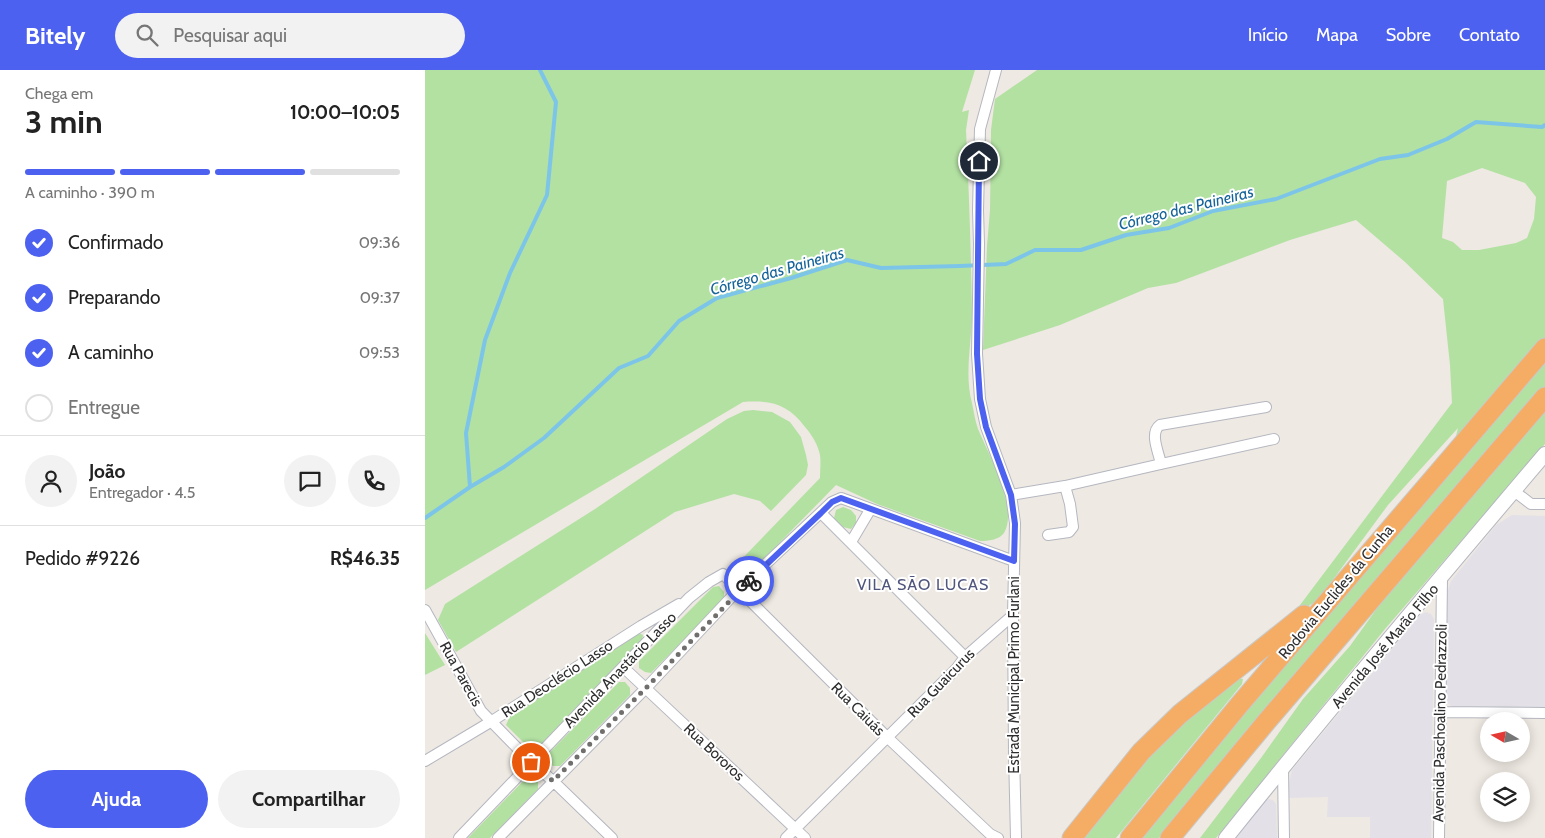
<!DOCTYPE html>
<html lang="pt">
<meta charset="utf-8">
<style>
:root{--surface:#fff;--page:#f2f2f2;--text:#222;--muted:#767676;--line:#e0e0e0;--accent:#4d61f0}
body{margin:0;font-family:Cabin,sans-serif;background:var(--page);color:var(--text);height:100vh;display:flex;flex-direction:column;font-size:19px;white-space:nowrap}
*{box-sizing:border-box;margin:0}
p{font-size:16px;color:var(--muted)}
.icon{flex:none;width:28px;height:28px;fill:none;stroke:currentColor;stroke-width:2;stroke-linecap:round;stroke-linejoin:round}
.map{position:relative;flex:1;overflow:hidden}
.sheet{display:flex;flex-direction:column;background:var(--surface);width:425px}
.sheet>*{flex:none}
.needle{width:32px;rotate:279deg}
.controls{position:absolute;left:1055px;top:642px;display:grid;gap:10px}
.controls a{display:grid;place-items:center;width:50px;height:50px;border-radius:50%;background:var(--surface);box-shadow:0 2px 12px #0003;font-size:25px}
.pin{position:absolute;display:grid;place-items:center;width:42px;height:42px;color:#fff;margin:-21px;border:2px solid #fff;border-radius:50%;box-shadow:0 1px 5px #0007}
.courier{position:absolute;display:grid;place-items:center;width:50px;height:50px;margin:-25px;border:4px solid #4d61f0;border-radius:50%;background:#fff;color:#222;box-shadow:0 1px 6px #0007}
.headline em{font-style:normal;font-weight:700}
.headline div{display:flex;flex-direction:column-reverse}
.headline{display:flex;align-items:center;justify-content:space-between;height:85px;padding:0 25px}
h1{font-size:32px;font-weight:700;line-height:38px}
.bar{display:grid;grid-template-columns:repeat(4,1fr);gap:8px 5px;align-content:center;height:60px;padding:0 25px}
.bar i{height:6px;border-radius:4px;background:var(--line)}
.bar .active{background:var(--accent)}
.bar p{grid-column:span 4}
.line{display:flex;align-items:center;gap:12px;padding:0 25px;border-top:1px solid var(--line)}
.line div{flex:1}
.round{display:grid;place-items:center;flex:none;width:52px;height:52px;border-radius:26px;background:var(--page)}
ol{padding:0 25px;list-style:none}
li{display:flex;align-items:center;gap:15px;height:55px}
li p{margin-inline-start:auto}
li .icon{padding:5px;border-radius:50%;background:var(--accent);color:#fff;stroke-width:4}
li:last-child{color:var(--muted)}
li i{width:28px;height:28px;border:2px solid var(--line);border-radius:50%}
.cta{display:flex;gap:10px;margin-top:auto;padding:10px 25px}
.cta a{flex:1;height:58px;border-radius:30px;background:var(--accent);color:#fff;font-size:20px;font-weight:700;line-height:58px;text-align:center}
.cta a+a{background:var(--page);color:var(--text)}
header{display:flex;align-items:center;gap:30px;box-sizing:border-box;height:70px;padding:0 25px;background:var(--accent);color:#fff}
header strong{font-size:24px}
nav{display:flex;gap:28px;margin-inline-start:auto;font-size:18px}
.search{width:350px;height:45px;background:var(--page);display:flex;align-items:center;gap:12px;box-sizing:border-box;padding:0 18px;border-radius:28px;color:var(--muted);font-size:19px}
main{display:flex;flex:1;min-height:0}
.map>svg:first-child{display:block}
</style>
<header>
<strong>Bitely</strong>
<div class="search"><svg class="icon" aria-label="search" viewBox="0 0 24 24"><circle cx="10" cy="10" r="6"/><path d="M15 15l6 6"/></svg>Pesquisar aqui</div>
<nav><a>Início</a><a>Mapa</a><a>Sobre</a><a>Contato</a></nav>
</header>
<main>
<section class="sheet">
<div class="headline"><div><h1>3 min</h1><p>Chega em</p></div><em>10:00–10:05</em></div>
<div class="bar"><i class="active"></i><i class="active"></i><i class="active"></i><i></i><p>A caminho · 390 m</p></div>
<ol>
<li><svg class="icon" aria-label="check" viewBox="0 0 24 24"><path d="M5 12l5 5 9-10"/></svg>Confirmado<p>09:36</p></li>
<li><svg class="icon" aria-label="check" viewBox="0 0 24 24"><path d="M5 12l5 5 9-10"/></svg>Preparando<p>09:37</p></li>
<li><svg class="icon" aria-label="check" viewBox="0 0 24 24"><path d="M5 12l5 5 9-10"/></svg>A caminho<p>09:53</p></li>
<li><i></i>Entregue</li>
</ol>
<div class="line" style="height:90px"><a class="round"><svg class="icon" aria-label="person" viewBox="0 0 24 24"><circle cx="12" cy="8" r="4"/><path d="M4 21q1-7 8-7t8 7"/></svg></a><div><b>João</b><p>Entregador · 4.5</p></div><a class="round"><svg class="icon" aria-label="chat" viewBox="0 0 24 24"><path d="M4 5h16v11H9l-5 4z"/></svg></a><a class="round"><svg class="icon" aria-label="phone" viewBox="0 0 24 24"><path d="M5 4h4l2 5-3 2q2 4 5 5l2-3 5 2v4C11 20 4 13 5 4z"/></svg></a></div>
<div class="line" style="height:65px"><div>Pedido #9226</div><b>R$46.35</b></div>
<div class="cta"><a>Ajuda</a><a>Compartilhar</a></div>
</section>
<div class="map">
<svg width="1120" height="768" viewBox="0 0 1120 768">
<rect width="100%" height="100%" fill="#eee9e2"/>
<path fill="#e3e1e7" d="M1087 445 1120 446V637L1028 638 1020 630 1021 526 1026 511 1071 455Z
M1001 542 1006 544 1009 549 1006 768H945V747H902L903 727 864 728 863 717 867 700 995 545Z
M843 729 848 730 851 734 852 768H810L838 731Z"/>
<path fill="#b3e1a2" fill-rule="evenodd" d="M0 0H550L537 42 544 40 541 60C544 121 546 182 547 242 547 272 539 304 547 333 549 342 550 351 553 359 563 383 594 438 579 463 574 470 563 471 555 471L452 434 411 415 322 506 316 507 310 501 311 495 395 408C395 401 396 392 395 385 393 375 387 365 380 357 363 334 345 330 318 332L0 520Z
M612 0H1120V374L960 559 791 768H775L836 688 878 629 925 576 958 530 1018 432 813 673 734 768H715L1023 399 1033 358 963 435 893 530 866 547 1027 333 1025 295 1018 229 980 192 931 150 865 170 751 213 723 218 635 255 558 280 562 176 565 140 566 60 570 29ZM1057 98 1100 113 1111 127 1109 149 1102 168 1091 173 1054 180H1037L1028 172 1017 168 1022 111Z
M328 340 347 342 365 352 376 367 381 385 383 395 381 405 346 441 335 431 309 424 250 442 31 582 13 550 20 534 170 439 302 349 319 341Z
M418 437 426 440 431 446V453L426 459 418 457 409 448 411 440Z
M294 516 299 522V529L226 603 220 602 214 598V591L288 517Z
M0 563 20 595 0 605Z
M214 563 218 565 217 570 116 675H101L81 655 85 646Z
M810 608 818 609 817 614 691 768H653L719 684Z
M194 612H200L205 618V625L135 696H128L124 692 123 684Z
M107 706 113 712V719L65 768H43L102 707Z"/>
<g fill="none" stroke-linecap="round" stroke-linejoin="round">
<path stroke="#7cc5e9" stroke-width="4" d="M45 417 41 363 60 270 85 203 122 125 131 32 115 0
M0 448 45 417 79 397 119 368 194 298 223 286 254 251 292 228 366 208 422 190 456 198 535 196 581 194 610 180H656L701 165 744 158 788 141 851 129 955 89 983 85 1022 69 1051 52 1117 57 1120 55"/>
<defs>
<path id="street" d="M571 0 555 59 553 140 554 174 552 284 555 329 561 357 586 425 590 453 588 545 589 683 591 768
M736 394C734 383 724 363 735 355L841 337
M1089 421 1106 434H1120
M586 425 640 416 736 394 849 369
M396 443 540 587
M623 465 644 462 648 457 645 434 640 416
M426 472 445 440
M0 540 56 641 106 692 128 711 187 768
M198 597 380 768
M1015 642 1120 643
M0 691 67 651 216 556 254 534
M858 698 859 768
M34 768 264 528 284 512 298 504 463 668 565 764 573 768
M73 768 221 618 313 520 407 432 416 428 589 491
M361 768 531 599 540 587 588 545
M1014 768 1017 508"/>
<path id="secondary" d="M801 768C905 638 1012 511 1120 384"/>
<path id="highway" d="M647 768 716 682 755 644 879 545
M705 768 815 634 1120 278
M745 768 842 651 1120 327"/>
</defs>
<use href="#street" stroke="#b5b7c0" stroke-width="12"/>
<use href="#secondary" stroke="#b5b7c0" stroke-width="16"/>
<use href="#highway" stroke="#c9c9c9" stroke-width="21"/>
<use href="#street" stroke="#fff" stroke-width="10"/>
<use href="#secondary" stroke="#fff" stroke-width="14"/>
<use href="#highway" stroke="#f5ad65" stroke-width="19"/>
</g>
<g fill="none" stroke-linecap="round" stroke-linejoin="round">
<path stroke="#716f6d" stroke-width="5" stroke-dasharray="0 9" d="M106 692 128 711 221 618 324 511"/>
<path stroke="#4d61f0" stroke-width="6" d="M324 511 396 443 407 432 416 428 589 491 590 454 586 425 561 357 555 329 552 284 554 91"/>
</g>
<g text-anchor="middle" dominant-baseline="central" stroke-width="4" stroke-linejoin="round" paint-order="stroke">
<g font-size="15" fill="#2e2e2e" stroke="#fff">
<text transform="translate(911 522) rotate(-50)">Rodovia Euclides da Cunha</text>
<text transform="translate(960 576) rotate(-50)">Avenida José Marão Filho</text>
<text transform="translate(195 600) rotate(-46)">Avenida Anastácio Lasso</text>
<text transform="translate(36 604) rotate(61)">Rua Parecis</text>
<text transform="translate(589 605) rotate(-90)">Estrada Municipal Primo Furlani</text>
<text transform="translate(132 609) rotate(-33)">Rua Deoclécio Lasso</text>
<text transform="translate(516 613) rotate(-46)">Rua Guaicurus</text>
<text transform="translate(433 639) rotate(45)">Rua Caiuás</text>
<text transform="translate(1015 653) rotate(-89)">Avenida Paschoalino Pedrazzoli</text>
<text transform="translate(289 682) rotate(43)">Rua Bororos</text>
</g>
<g font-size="16" font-style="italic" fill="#16649a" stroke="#fff">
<text transform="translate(761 138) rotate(-14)">Córrego das Paineiras</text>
<text transform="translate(352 201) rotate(-16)">Córrego das Paineiras</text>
</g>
<g font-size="16" letter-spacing="1" fill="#50557d" stroke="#fff">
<text x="498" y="514">VILA SÃO LUCAS</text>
</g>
</g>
</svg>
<div class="controls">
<a><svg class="needle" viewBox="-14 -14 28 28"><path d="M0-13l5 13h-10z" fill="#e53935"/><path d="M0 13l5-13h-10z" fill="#767676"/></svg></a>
<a><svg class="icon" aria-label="layers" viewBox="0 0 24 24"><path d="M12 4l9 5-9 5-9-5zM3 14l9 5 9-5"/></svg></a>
</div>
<div class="pin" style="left:106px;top:692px;background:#ea580c"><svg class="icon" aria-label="bag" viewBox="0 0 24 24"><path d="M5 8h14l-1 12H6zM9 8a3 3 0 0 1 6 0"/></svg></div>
<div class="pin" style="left:554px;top:91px;background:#1f2937"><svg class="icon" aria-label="home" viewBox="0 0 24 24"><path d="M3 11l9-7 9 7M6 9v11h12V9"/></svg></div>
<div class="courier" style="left:324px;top:511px"><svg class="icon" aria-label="bike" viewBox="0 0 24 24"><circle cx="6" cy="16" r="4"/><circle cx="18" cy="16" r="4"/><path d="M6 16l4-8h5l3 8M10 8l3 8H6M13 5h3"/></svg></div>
</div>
</main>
